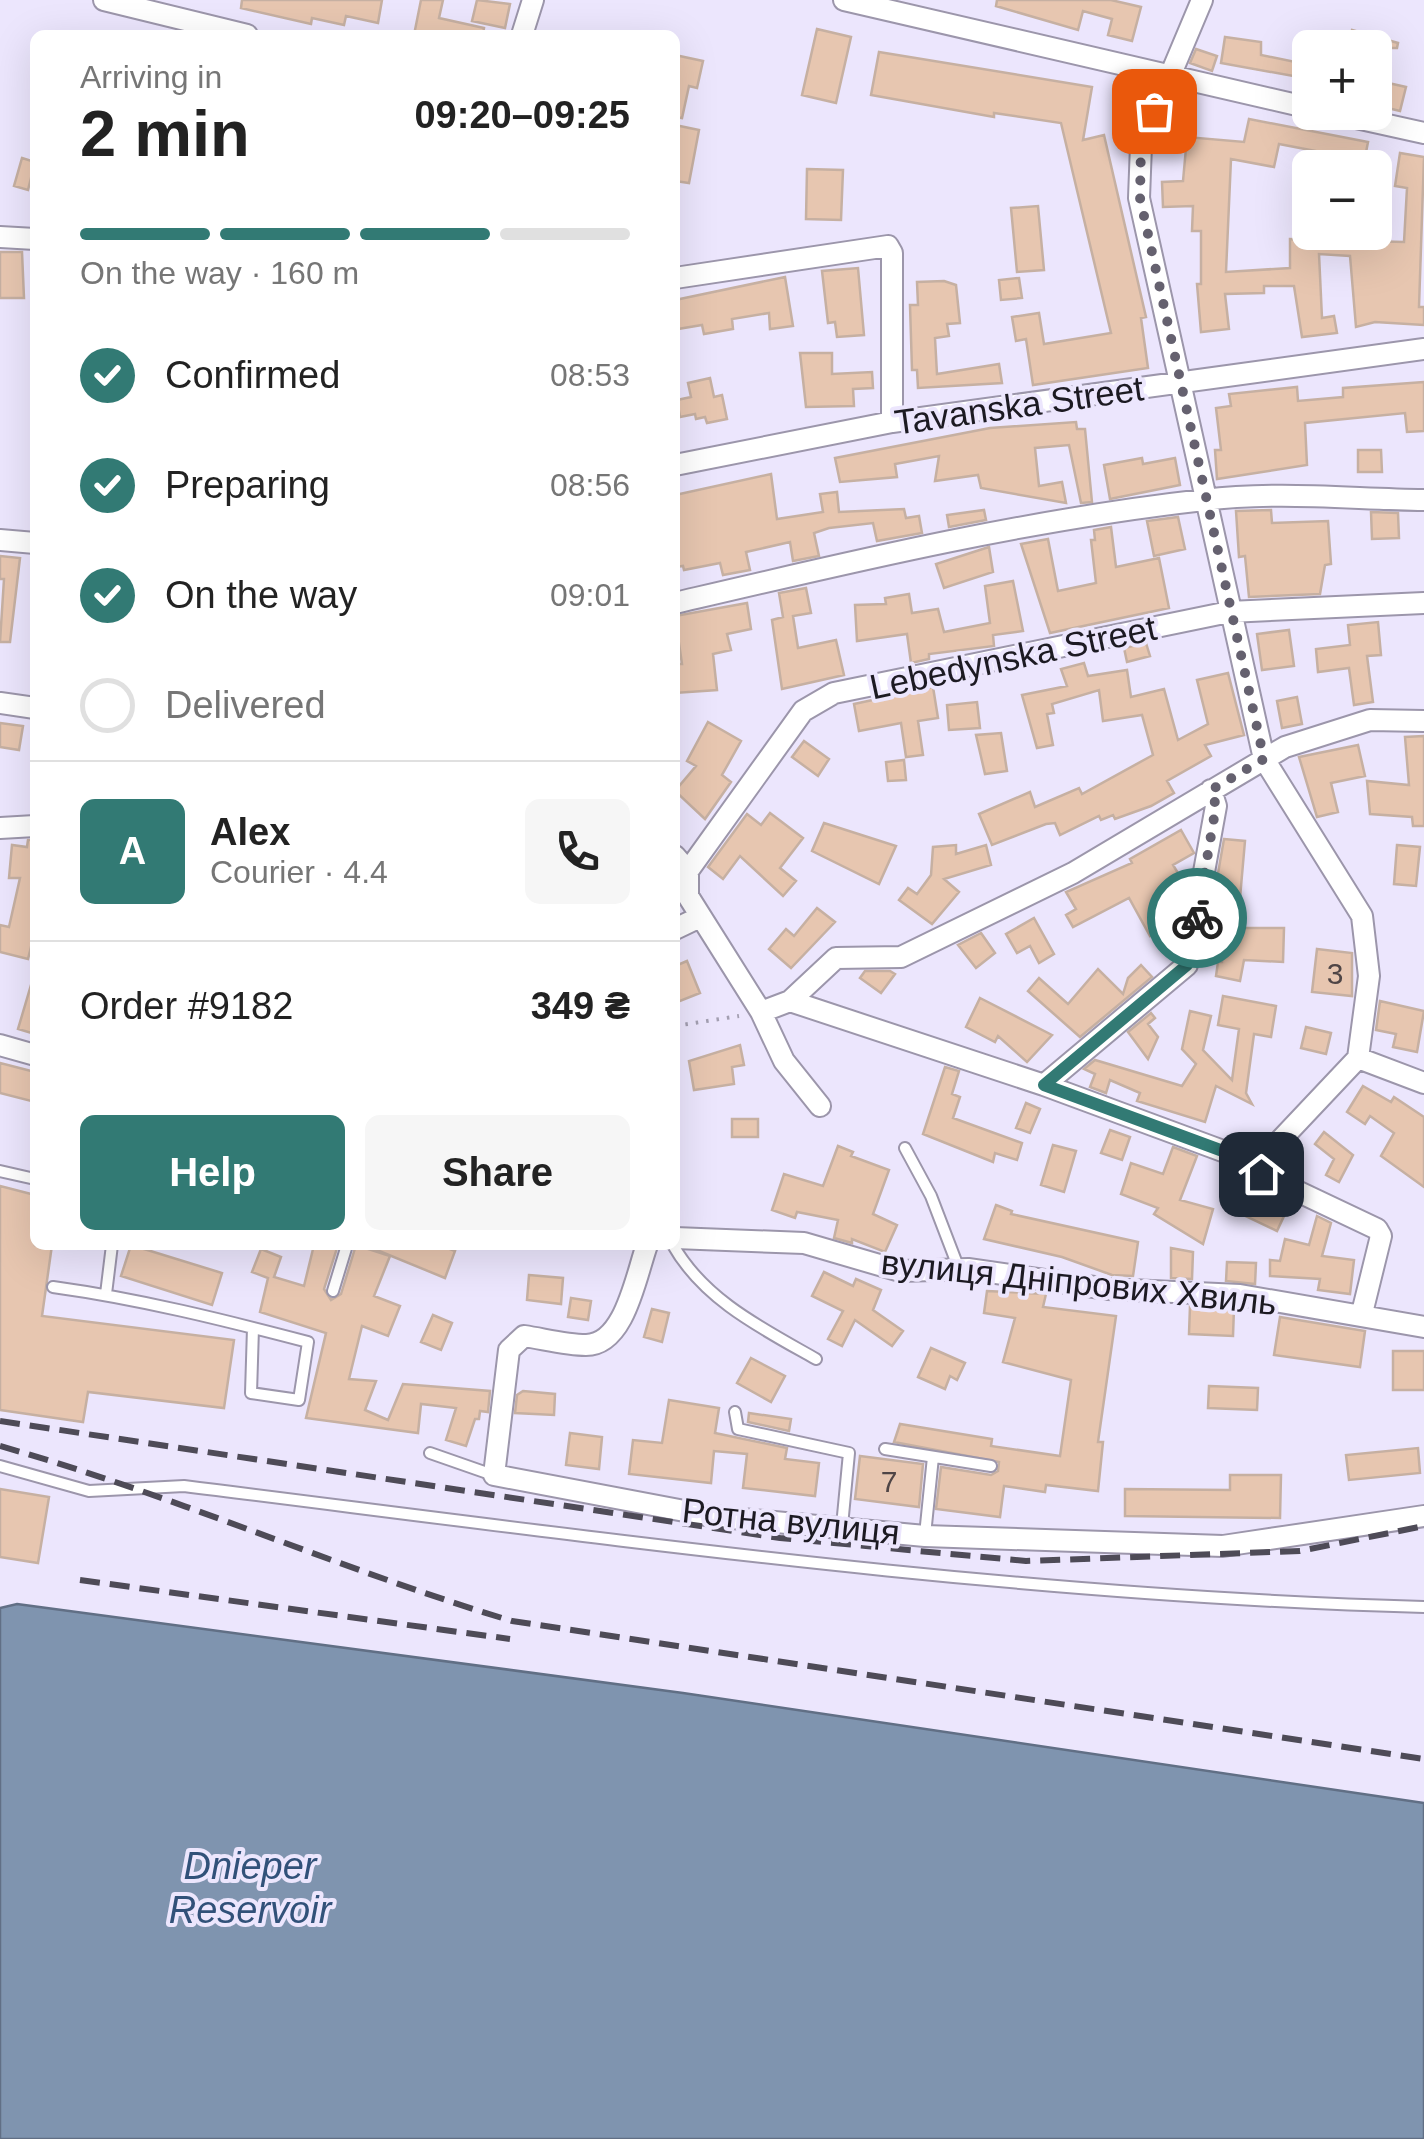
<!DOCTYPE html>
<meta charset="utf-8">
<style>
:root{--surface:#fff;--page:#f6f6f6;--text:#222;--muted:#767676;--line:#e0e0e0;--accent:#327a74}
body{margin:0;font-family:Arial,sans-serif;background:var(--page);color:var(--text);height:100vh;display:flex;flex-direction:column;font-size:38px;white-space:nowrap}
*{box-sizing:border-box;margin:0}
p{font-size:32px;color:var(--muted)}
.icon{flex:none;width:55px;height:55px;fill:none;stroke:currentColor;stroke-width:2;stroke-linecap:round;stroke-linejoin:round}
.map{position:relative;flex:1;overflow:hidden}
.sheet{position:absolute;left:30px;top:30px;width:650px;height:1220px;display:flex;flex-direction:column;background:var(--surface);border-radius:15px;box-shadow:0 10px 40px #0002}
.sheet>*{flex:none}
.fabs{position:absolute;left:1292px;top:30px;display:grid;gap:20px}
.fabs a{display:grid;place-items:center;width:100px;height:100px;border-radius:15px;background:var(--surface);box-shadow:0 10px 40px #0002;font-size:50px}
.pin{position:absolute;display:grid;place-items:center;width:85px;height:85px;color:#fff;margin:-42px;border-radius:20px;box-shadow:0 5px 15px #0006}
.courier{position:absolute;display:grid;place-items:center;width:100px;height:100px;margin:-50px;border:8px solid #327a74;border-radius:50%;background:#fff;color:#222;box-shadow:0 2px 12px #0007}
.head em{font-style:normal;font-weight:600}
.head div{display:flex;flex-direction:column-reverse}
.head{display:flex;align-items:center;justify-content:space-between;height:170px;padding:0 50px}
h1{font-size:65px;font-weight:600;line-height:75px}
.bar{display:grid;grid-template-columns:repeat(4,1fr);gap:15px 10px;align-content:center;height:120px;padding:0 50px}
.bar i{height:12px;border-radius:8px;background:var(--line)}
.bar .on{background:var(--accent)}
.bar p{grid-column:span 4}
.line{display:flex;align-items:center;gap:25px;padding:0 50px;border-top:2px solid var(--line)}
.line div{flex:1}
.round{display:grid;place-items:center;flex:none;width:105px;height:105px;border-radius:15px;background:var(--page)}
ol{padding:0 50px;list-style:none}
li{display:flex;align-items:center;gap:30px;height:110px}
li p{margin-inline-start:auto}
li .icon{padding:10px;border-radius:50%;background:var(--accent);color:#fff;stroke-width:4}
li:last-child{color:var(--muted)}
li i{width:55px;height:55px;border:5px solid var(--line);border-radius:50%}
.primary-button{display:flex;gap:20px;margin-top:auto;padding:20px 50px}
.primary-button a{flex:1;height:115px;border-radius:15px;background:var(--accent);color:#fff;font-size:40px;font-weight:600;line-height:115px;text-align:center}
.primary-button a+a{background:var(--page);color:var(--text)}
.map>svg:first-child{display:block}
</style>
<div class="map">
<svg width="1424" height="2139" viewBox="0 0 1424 2139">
<rect width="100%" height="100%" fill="#ece6fd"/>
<path fill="#7f94af" stroke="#616f85" stroke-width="2.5" d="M17 1604 683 1693 1424 1803V2139H0V1608Z"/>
<path fill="#e7c6b0" stroke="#c6b0a2" stroke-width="2.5" d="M242 0H382L378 23 346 16 344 25 312 18 311 24 241 8Z
M421 0H443L439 18 484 28 483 35H414Z
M477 0 510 4 505 28 472 21Z
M997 0H1111L1141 7 1132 41 1108 35 1112 19 1083 11 1078 30 996 6Z
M817 29 851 37 836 103 802 95Z
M1352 30 1398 43 1397 48H1347Z
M1225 37 1261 42V55L1310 65V79L1221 63Z
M1196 49 1217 56 1212 71 1190 63Z
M879 52 1092 87 1083 140 1104 135 1146 317 1141 318 1148 368 1033 385 1026 339 1016 341 1012 317 1039 313 1044 344 1111 333 1061 123 994 113V117L871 95Z
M675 55 703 61 697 88 689 86 682 118 675 117Z
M1375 80 1406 87 1400 111 1375 105Z
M1176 97 1187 99 1181 131 1165 128Z
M1249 119 1368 142 1363 168H1328L1331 154 1279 144 1274 167 1231 159 1226 272 1290 268V239L1404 242 1407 188 1395 186 1400 153 1424 157 1419 307H1424V325L1375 322 1356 327 1350 256 1319 254 1322 318 1334 316 1337 333 1302 337 1294 286H1264V293L1225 294 1229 329 1201 332 1197 284H1201V231H1192L1193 206 1163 207 1162 182 1183 181 1187 137 1244 142Z
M675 125 699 130 689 183 675 181Z
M22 158 35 162 28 190 14 186Z
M807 169 843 170 841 220 806 219Z
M1038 206 1044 270 1017 272 1011 208Z
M0 252H22L24 298H0Z
M858 268 864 335 837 337 835 322 828 323 822 271Z
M785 277 793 326 770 329 769 313 732 319 733 329 704 334 702 325 678 329 675 300Z
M1019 278 1022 298 1001 300 999 280Z
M944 281 956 285 960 323 947 324 949 336 935 338 937 374 999 364 1002 383 918 388 917 370H912L910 305H918L917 282Z
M800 353H832V374L872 372 873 388 853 389 854 406 806 407Z
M710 378 714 397 722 395 727 419 707 423 705 417 696 419 695 414 680 417 677 400 691 397 688 383Z
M1424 382V431L1407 432 1405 413 1305 423 1307 465 1217 479 1215 450H1221L1216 408 1231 406 1229 394 1297 387 1298 401 1343 397V388Z
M1076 422 1077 429H1085L1092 502 1081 503 1069 445 1035 448 1039 486 1062 482 1066 503 981 488 978 475 935 481 939 456 895 464 897 477 840 482 835 458 990 428Z
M1358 450H1381L1382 472H1358Z
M1142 458 1143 464 1175 458 1180 485 1110 499 1104 465Z
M771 474 777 519 823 512 820 494 837 492 839 512 904 509 906 518 919 516 922 533 877 541 873 523 829 528 814 533 819 556 793 561 790 542 746 552 750 570 723 575 720 563 684 570 683 566 675 567V495Z
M984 510 986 520 949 527 947 515Z
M1271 510 1272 523 1328 521 1331 564 1325 565 1320 594 1249 597 1245 556 1239 557 1236 511Z
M1371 512 1398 513 1399 538 1372 539Z
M1178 517 1185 549 1154 556 1147 521Z
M1111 527 1116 567 1159 558 1169 608 1050 633 1021 544 1048 539 1058 591 1096 583 1091 540H1095L1094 530Z
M989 547 993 572 944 588 936 564Z
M0 556 20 558 10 642H0L4 579H0Z
M1013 581 1023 631 993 635 994 646 929 654V659L911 663 907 634 857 641 855 605 886 604 885 598 909 594 912 613 938 609 944 632 990 623 985 586Z
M806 588 811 613 793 616 798 648 836 640 844 675 782 689 772 620 783 617 779 593Z
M747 603 751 629 727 634 731 650 713 654 717 690 675 693V664H682L675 616Z
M1378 622 1381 655 1367 656 1373 702 1354 705 1349 668 1318 672 1316 649 1350 645 1348 625Z
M1289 630 1294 666 1262 670 1257 634Z
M1146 643 1150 656 1127 662 1124 648Z
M1084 663 1088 676 1127 670 1131 697 1164 689 1178 740 1208 724 1197 680 1228 673 1244 735 1205 745 1211 756 1167 781 1174 793 1151 806 1115 819 1113 815 1101 820 1099 816 1060 835 1055 823 1046 824 992 845 979 814 1030 792 1035 807 1079 788 1082 794 1153 755 1142 715 1103 721 1099 690 1052 704 1054 713 1047 714 1053 745 1037 748 1022 695 1067 686 1061 669Z
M933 687 938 718 918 721 923 755 906 757 901 723 859 731 854 704Z
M1297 697 1302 724 1282 728 1277 701Z
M977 702 980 728 949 730 947 705Z
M708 722 741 741 722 775 731 782 705 819 675 791 696 766 687 761Z
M0 723 23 726 19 750 0 747Z
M1001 733 1007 771 985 774 976 735Z
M1424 736V826H1413L1412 817 1370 814 1367 781 1409 785 1405 737Z
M804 741 829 759 818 776 792 757Z
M1358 745 1365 776 1331 783 1338 812 1317 817 1299 757Z
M904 760 906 780 888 781 886 762Z
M770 813 803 838 780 868 796 881 783 896 740 856 723 879 708 867 747 814 761 825Z
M824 823 896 846 879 884 812 851Z
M1181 830 1194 853 1173 865 1187 888 1158 908 1168 925 1150 936 1129 898 1073 927 1066 915 1076 909 1066 892 1132 863 1130 859Z
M1224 839 1245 841 1240 898 1214 896Z
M28 840H35V931L28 959 0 952V925L9 927 20 878H9L12 845 27 847Z
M956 845V854L986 845 991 865 944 879 959 892 932 924 899 900 908 888 917 894 931 875 933 847Z
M1397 845 1420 847 1416 886 1394 884Z
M817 908 835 922 791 968 769 949 786 929 794 936Z
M1034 918 1054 954 1039 963 1030 946 1017 953 1006 934Z
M1233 928H1284L1283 962 1244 960 1240 981 1216 976 1218 962H1222L1223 937H1233Z
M981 933 995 953 976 968 958 945Z
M1317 949 1352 953V996L1312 992Z
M687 961 700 993 675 1003V966Z
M1141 965 1152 977 1080 1037 1028 991 1039 978 1068 1004 1098 969 1123 994 1128 978Z
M865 971H890L895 974 881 993 860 978Z
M31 985 35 986V1034L18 1029Z
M1223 996 1276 1006 1271 1037 1254 1034 1246 1093 1252 1104 1216 1086 1205 1122 1137 1101 1140 1093 1110 1080 1106 1093 1090 1087 1095 1074 1084 1069 1095 1060 1182 1086 1196 1064 1182 1049 1190 1011 1211 1016 1203 1050 1232 1080 1239 1029 1218 1025Z
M980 998 1052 1035 1027 1062 998 1036 995 1042 966 1027Z
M1380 1001 1424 1011 1417 1052 1393 1047 1396 1034 1376 1030Z
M1151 1013 1155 1018 1148 1024 1158 1037 1148 1059 1128 1032Z
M1306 1027 1331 1033 1326 1054 1301 1048Z
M740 1045 744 1065 732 1067 734 1084 694 1090 689 1061Z
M0 1063 35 1072V1102L0 1093Z
M945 1067 959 1071 952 1094 960 1097 953 1118 1022 1143 1017 1160 995 1153 993 1162 923 1134Z
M1363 1086 1391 1102 1394 1097 1424 1117V1187L1381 1156 1394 1133 1370 1116 1365 1124 1347 1112Z
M1026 1103 1040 1109 1030 1133 1016 1128Z
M732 1119H758V1137H732Z
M1110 1130 1130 1137 1122 1160 1101 1153Z
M1324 1132 1353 1155 1339 1182 1326 1175 1334 1159 1315 1144Z
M1053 1145 1076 1151 1064 1192 1041 1185Z
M838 1146 853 1152 851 1156 889 1170 873 1214 897 1225 885 1252 852 1239V1243L834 1238 838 1220 797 1212 795 1218 772 1210 784 1174 823 1186Z
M1173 1147 1197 1156 1180 1200 1213 1209 1203 1244 1154 1214 1158 1208 1121 1194 1131 1163 1163 1174Z
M0 1186 35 1195V1245H52L42 1316 234 1340 224 1408 88 1392 83 1422 0 1410Z
M1251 1187 1283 1203 1278 1213 1284 1216 1277 1231 1239 1213Z
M996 1205 1012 1211 1011 1214 1138 1242 1133 1276 1112 1275 1062 1257 984 1239Z
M1317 1216 1331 1223 1322 1256 1354 1260 1350 1294 1318 1290 1320 1279 1270 1276V1260L1280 1261 1285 1239 1309 1245Z
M131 1245 222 1273 212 1305 121 1276Z
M314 1245H338L324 1289 331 1300 341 1294 356 1245 390 1256 374 1296 400 1306 388 1336 362 1326 349 1379 376 1381 365 1410 388 1420 403 1384 490 1391 488 1412 480 1411 479 1419H475L466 1446 446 1440 456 1408 421 1404 418 1433 306 1418 326 1333 260 1312 268 1278 252 1272 261 1249 281 1257 274 1277 304 1286Z
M440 1245 455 1251 445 1278 367 1246Z
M1171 1248 1193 1252 1192 1279 1171 1278Z
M1227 1262 1256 1263 1255 1284 1226 1281Z
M824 1272 853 1286 856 1279 881 1290 873 1310 903 1331 892 1346 855 1320 842 1346 828 1339 843 1311 812 1296Z
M529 1275 563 1278 561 1304 527 1300Z
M987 1291 1046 1294 1043 1307 1116 1316 1098 1442H1103L1098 1491 1046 1485 1045 1492 1004 1486 1000 1517 936 1509 941 1467 991 1475 998 1471 999 1462 894 1442 900 1424 992 1439 991 1446 1060 1456 1071 1380 1003 1362 1015 1318 984 1313Z
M571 1298 591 1301 588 1320 568 1317Z
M1190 1306 1234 1308 1233 1336 1189 1334Z
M652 1309 669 1313 662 1342 644 1337Z
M433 1315 452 1323 441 1350 421 1342Z
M1280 1317 1365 1331 1360 1367 1274 1355Z
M931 1348 965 1363 957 1380 950 1376 945 1389 918 1377Z
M1393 1351H1424V1390H1393Z
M751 1358 785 1376 771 1402 737 1383Z
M1209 1386 1258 1388 1257 1410 1208 1408Z
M523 1391 555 1394 554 1415 515 1413 517 1395Z
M669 1400 719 1408 715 1433 787 1448 785 1459 819 1463 815 1496 743 1488 747 1454 714 1451 711 1483 629 1474 633 1440 662 1443Z
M749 1413 791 1419 789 1431 748 1422Z
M570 1433 602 1437 599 1469 566 1465Z
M1418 1448 1420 1473 1349 1480 1346 1455Z
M860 1456 923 1464 919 1507 855 1499Z
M1230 1475H1281L1280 1518 1125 1516V1489L1230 1490Z
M0 1489 49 1497 38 1563 0 1557Z"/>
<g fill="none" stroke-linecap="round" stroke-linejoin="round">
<defs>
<path id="lane" d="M905 1148 931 1196 959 1269
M0 1171 35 1179
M673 1245C704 1300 763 1329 816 1359
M53 1287C140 1299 224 1320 308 1342L299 1400 251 1393 253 1328
M333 1291 347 1245
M106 1294 112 1245
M735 1412 738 1429 849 1453 842 1526
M885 1449 991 1466
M430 1453 493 1475
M0 1466 89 1491 184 1486C595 1537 1009 1596 1424 1607
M925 1535 933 1457"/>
<path id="street" d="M104 0 247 35
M844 0 1310 108
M1202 0 1141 145 1139 198 1264 759 1362 916 1369 976 1358 1058
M522 35 533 0
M1329 112 1424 133
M0 237 35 239
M675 278 888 246 892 253V422
M675 465 892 422 1424 349
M0 540 35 543
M675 603C850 562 1025 520 1204 500 1278 491 1350 499 1424 500
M0 703 35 708
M0 828 35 826
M675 856 688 871V896L761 1012 784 1061 820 1106
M688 871 803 711 834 693 1229 612 1424 603
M675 929 700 917
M790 1001 1044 1085 1258 1164 1358 1058 1424 1083
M761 1012 790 1001 836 958 901 957 1073 873 1285 747 1370 720 1424 721
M0 1045 35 1055
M1044 1085 1187 965 1216 806 1211 790
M1258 1164 1261 1174 1377 1229 1381 1236 1362 1313
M675 1238 804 1243 900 1271 968 1269 1108 1289 1240 1295 1424 1327
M647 1245C636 1275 625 1345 586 1345 566 1345 544 1339 524 1336L509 1350 494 1475 711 1516 925 1536 1223 1546 1424 1516"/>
</defs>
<use href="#lane" stroke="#9c96ab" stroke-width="14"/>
<use href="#street" stroke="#9c96ab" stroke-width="24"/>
<path stroke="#a39fb1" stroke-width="4" stroke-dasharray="2.5 8" stroke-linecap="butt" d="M675 1026 739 1016"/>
<use href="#lane" stroke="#fff" stroke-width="10"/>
<use href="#street" stroke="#fff" stroke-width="20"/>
<path stroke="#4e4b57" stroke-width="6" stroke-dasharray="20 10" stroke-linecap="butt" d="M0 1421 780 1538 1026 1561 1300 1551 1424 1526
M0 1446C174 1495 339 1569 512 1621L1424 1759
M80 1580 510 1639"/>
</g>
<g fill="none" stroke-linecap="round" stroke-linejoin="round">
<path stroke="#65616f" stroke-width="10" stroke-dasharray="0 18" d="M1154 111 1141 144 1140 198 1264 759 1211 790 1216 806 1197 918"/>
<path stroke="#327a74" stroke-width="12" d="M1197 918 1187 965 1044 1085 1258 1164 1261 1174"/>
</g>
<g text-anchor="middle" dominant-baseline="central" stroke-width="8" stroke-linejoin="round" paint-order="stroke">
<g font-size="30" fill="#4f4546">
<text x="1335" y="973">3</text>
<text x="889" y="1481">7</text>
</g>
<g font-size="35" fill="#1c1a22" stroke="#ece6fd">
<text transform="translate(1019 405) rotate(-8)">Tavanska Street</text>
<text transform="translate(1013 657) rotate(-12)">Lebedynska Street</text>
<text transform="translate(1079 1282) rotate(6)">вулиця Дніпрових Хвиль</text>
<text transform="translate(791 1521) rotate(6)">Ротна вулиця</text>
</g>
<g font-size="38" font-style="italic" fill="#315179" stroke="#ece6fd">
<text x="250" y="1866">Dnieper<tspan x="250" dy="44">Reservoir</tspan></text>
</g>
</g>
</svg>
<div class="fabs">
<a>+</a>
<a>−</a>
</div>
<div class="pin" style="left:1154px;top:111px;background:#ea580c"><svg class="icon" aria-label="bag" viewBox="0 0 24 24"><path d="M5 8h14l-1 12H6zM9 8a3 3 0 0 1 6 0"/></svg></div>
<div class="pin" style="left:1261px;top:1174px;background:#1f2937"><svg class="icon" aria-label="home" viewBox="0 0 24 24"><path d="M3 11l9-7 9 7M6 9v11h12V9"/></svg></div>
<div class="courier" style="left:1197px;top:918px"><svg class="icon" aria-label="bike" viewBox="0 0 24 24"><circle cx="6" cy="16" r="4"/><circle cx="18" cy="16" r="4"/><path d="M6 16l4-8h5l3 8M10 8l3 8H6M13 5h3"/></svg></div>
<section class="sheet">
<div class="head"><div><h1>2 min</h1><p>Arriving in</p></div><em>09:20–09:25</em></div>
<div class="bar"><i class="on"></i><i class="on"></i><i class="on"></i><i></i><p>On the way · 160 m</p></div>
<ol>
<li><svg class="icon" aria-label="check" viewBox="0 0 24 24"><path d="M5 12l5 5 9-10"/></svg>Confirmed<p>08:53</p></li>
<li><svg class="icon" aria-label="check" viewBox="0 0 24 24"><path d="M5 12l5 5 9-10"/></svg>Preparing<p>08:56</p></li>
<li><svg class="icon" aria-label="check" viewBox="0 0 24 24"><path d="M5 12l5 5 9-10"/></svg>On the way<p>09:01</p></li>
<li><i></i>Delivered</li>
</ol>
<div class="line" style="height:180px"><b class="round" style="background:var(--accent);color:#fff">A</b><div><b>Alex</b><p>Courier · 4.4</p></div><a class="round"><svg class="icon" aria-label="phone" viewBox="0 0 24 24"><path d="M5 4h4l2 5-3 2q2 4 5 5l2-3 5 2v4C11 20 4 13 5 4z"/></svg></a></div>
<div class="line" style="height:130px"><div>Order #9182</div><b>349 ₴</b></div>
<div class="primary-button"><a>Help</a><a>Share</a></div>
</section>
</div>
